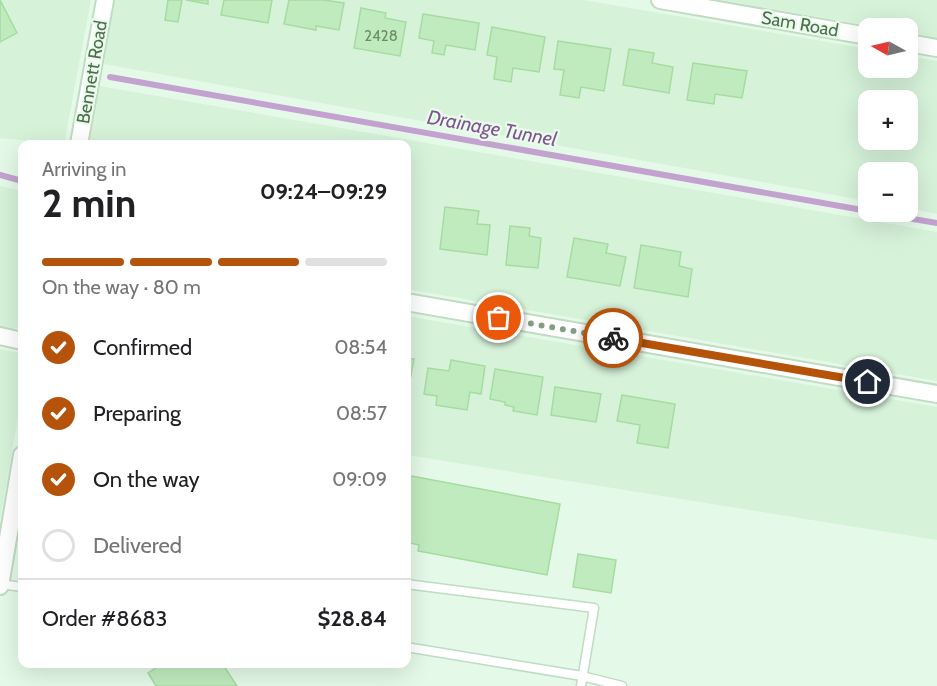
<!DOCTYPE html>
<meta charset="utf-8">
<style>
:root{--surface:#fff;--page:#f2f2f2;--text:#202124;--muted:#757577;--line:#e0e0e0;--accent:#b45309}
body{margin:0;font-family:Cabin,sans-serif;background:var(--page);color:var(--text);height:100vh;display:flex;flex-direction:column;font-size:22px;white-space:nowrap}
*{box-sizing:border-box;margin:0}
p{font-size:20px;color:var(--muted)}
.icon{flex:none;width:33px;height:33px;fill:none;stroke:currentColor;stroke-width:2;stroke-linecap:round;stroke-linejoin:round}
.map{position:relative;flex:1;overflow:hidden}
.details{position:absolute;left:18px;top:140px;width:393px;height:528px;display:flex;flex-direction:column;background:var(--surface);border-radius:12px;box-shadow:0 6px 24px #0002}
.details>*{flex:none}
.needle{width:39px;rotate:278deg}
.fabs{position:absolute;left:858px;top:18px;display:grid;gap:12px}
.fabs a{display:grid;place-items:center;width:60px;height:60px;border-radius:12px;background:var(--surface);box-shadow:0 6px 24px #0002;font-size:30px}
.pin{position:absolute;display:grid;place-items:center;width:51px;height:51px;color:#fff;margin:-26px;border:3px solid #fff;border-radius:50%;box-shadow:0 2px 6px #0007}
.courier{position:absolute;display:grid;place-items:center;width:60px;height:60px;margin:-30px;border:4px solid #b45309;border-radius:50%;background:#fff;color:#222;box-shadow:0 2px 8px #0007}
.head em{font-style:normal;font-weight:800}
.head div{display:flex;flex-direction:column-reverse}
.head{display:flex;align-items:center;justify-content:space-between;height:102px;padding:0 24px}
h1{font-size:39px;font-weight:800;line-height:45px}
.bar{display:grid;grid-template-columns:repeat(4,1fr);gap:9px 6px;align-content:center;height:72px;padding:0 24px}
.bar i{height:8px;border-radius:4px;background:var(--line)}
.bar .selected{background:var(--accent)}
.bar p{grid-column:span 4}
.line{display:flex;align-items:center;gap:15px;padding:0 24px;border-top:2px solid var(--line)}
.line div{flex:1}
ol{padding:0 24px;list-style:none}
li{display:flex;align-items:center;gap:18px;height:66px}
li p{margin-inline-start:auto}
li .icon{padding:6px;border-radius:50%;background:var(--accent);color:#fff;stroke-width:4}
li:last-child{color:var(--muted)}
li i{width:33px;height:33px;border:3px solid var(--line);border-radius:50%}
.map>svg:first-child{display:block}
</style>
<div class="map">
<svg width="937" height="686" viewBox="0 0 937 686">
<rect width="100%" height="100%" fill="#e4f9e7"/>
<path fill="#d6f2d9" fill-rule="evenodd" d="M0 0H91L64 144 0 138Z
M114 0H583L868 49V68H908V56L937 61V214L908 208V172H868V201L104 64ZM868 100H908V140H868Z
M720 0H937V38L908 33V28H884Z
M99 86 937 232V381L407 289 406 144H89Z
M0 186 22 191V327L13 329 0 326Z
M406 316 937 407V540L407 455Z
M0 349 19 353 22 358V395L0 519Z"/>
<g fill="none" stroke-linecap="round" stroke-linejoin="round">
<path stroke="#c3a2d0" stroke-width="6" d="M110 77 868 211
M0 175 22 181
M872 212 937 223"/>
</g>
<path fill="#c0ebbe" stroke="#a5dca1" stroke-width="1.5" d="M0 0 17 33 0 42Z
M168 0H182L178 22 165 20Z
M186 0H208V4Z
M224 0H272L268 23 221 15Z
M289 0H324L344 3 339 30 316 26V30L284 24Z
M361 8 386 13 385 18 406 22 400 56 354 48Z
M423 14 479 23 475 50 446 45 444 55 432 53 434 41 419 38Z
M492 27 545 37 539 72 513 68 511 82 494 79 497 57 487 55Z
M558 41 611 49 604 91 581 87 579 98 560 95 564 70 554 69Z
M629 49 654 53 652 63 673 67 669 93 623 85Z
M693 63 747 71 742 98 715 94 714 104 687 100Z
M445 207 479 211 477 224 490 225 487 255 440 249Z
M510 226 530 228 529 236 541 238 538 268 506 265Z
M574 238 608 244 606 253 626 257 620 286 567 277Z
M641 245 681 252 679 266 692 269 688 297 634 288Z
M406 358 414 359 409 386 406 385Z
M451 360 485 366 481 394 470 392 467 410 436 405 437 396 424 394 428 368 449 371Z
M495 369 543 377 537 415 513 411 514 407 505 405V402L490 399Z
M555 387 601 394 596 422 551 415Z
M622 395 675 404 668 448 637 443 640 425 617 421Z
M406 475 560 504 547 575 418 551 419 545 406 542Z
M578 554 616 560 611 593 573 587Z
M163 663H222L237 686H156L148 673Z"/>
<g fill="none" stroke-linecap="round" stroke-linejoin="round">
<defs>
<path id="lane" d="M0 584 22 587
M406 584 594 608 581 686
M406 647 582 676 622 686"/>
<path id="street" d="M660 0 868 36
M908 43 937 48
M79 144 105 0
M406 302 937 394
M0 336 22 341
M0 586 22 455"/>
</defs>
<use href="#lane" stroke="#c0dcc2" stroke-width="11"/>
<use href="#street" stroke="#c0dcc2" stroke-width="20"/>
<use href="#lane" stroke="#fff" stroke-width="8"/>
<use href="#street" stroke="#fff" stroke-width="16"/>
</g>
<g fill="none" stroke-linecap="round" stroke-linejoin="round">
<path stroke="#839f83" stroke-width="6" stroke-dasharray="0 10.8" d="M499 318 613 338"/>
<path stroke="#b45309" stroke-width="8" d="M613 338 868 382"/>
</g>
<g text-anchor="middle" dominant-baseline="central" stroke-width="4.5" stroke-linejoin="round" paint-order="stroke">
<g font-size="15" fill="#6b8d69">
<text x="381" y="36">2428</text>
</g>
<g font-size="18" fill="#4f6e4d" stroke="#e9fcec">
<text transform="translate(800 24) rotate(10)">Sam Road</text>
<text transform="translate(92 72) rotate(-80)">Bennett Road</text>
</g>
<g font-size="20" font-style="italic" fill="#815392" stroke="#e9fcec">
<text transform="translate(492 128) rotate(10)">Drainage Tunnel</text>
</g>
</g>
</svg>
<div class="fabs">
<a><svg class="needle" viewBox="-14 -14 28 28"><path d="M0-13l5 13h-10z" fill="#e53935"/><path d="M0 13l5-13h-10z" fill="#757577"/></svg></a>
<a>+</a>
<a>−</a>
</div>
<div class="pin" style="left:499px;top:318px;background:#ea580c"><svg class="icon" aria-label="bag" viewBox="0 0 24 24"><path d="M5 8h14l-1 12H6zM9 8a3 3 0 0 1 6 0"/></svg></div>
<div class="pin" style="left:868px;top:382px;background:#1f2937"><svg class="icon" aria-label="home" viewBox="0 0 24 24"><path d="M3 11l9-7 9 7M6 9v11h12V9"/></svg></div>
<div class="courier" style="left:613px;top:338px"><svg class="icon" aria-label="bike" viewBox="0 0 24 24"><circle cx="6" cy="16" r="4"/><circle cx="18" cy="16" r="4"/><path d="M6 16l4-8h5l3 8M10 8l3 8H6M13 5h3"/></svg></div>
<section class="details">
<div class="head"><div><h1>2 min</h1><p>Arriving in</p></div><em>09:24–09:29</em></div>
<div class="bar"><i class="selected"></i><i class="selected"></i><i class="selected"></i><i></i><p>On the way · 80 m</p></div>
<ol>
<li><svg class="icon" aria-label="check" viewBox="0 0 24 24"><path d="M5 12l5 5 9-10"/></svg>Confirmed<p>08:54</p></li>
<li><svg class="icon" aria-label="check" viewBox="0 0 24 24"><path d="M5 12l5 5 9-10"/></svg>Preparing<p>08:57</p></li>
<li><svg class="icon" aria-label="check" viewBox="0 0 24 24"><path d="M5 12l5 5 9-10"/></svg>On the way<p>09:09</p></li>
<li><i></i>Delivered</li>
</ol>
<div class="line" style="height:78px"><div>Order #8683</div><b>$28.84</b></div>
</section>
</div>
